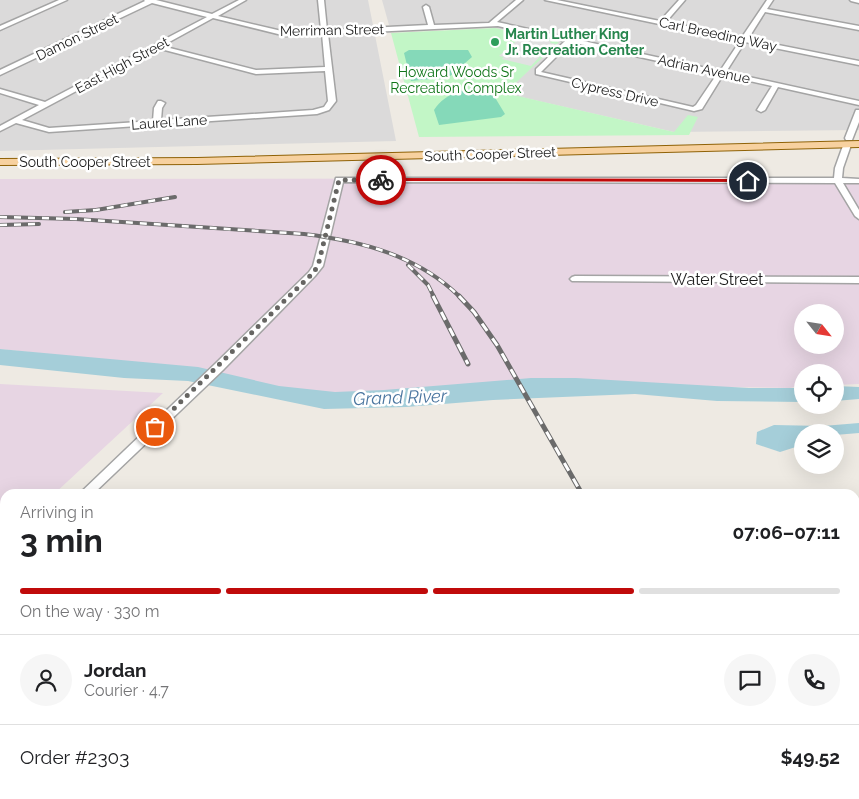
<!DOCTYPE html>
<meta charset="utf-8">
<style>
:root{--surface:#fff;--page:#f6f6f6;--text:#202124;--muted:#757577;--line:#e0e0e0;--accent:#c00a0a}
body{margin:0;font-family:Raleway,sans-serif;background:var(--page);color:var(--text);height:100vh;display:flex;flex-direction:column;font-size:19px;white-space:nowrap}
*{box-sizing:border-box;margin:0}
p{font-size:16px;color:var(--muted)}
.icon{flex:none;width:28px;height:28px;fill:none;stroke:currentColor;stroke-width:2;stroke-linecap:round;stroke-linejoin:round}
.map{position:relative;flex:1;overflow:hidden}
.details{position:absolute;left:0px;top:489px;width:860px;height:311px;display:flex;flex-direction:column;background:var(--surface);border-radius:15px 15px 0 0;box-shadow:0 5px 20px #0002}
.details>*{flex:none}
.needle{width:32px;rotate:120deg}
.tools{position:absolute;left:794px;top:304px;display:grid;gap:10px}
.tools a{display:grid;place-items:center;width:50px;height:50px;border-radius:50%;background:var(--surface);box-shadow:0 5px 20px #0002;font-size:25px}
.pin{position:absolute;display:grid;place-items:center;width:42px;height:42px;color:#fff;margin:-21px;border:2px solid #fff;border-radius:50%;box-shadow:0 1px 5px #0007}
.courier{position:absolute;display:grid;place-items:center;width:50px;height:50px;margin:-25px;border:4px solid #c00a0a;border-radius:50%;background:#fff;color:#222;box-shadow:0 1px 6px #0007}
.headline em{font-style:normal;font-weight:700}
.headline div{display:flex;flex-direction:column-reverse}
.headline{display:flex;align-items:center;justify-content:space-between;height:85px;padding:0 20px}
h1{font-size:32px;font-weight:700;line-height:38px}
.bar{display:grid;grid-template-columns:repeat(4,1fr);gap:8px 5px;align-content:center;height:60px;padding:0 20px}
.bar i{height:6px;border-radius:4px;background:var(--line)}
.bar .active{background:var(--accent)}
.bar p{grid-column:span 4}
.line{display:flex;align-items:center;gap:12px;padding:0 20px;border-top:1px solid var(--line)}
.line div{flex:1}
.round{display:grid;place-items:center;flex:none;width:52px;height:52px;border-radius:26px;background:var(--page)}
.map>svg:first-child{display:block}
</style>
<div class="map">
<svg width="859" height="799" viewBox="0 0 859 799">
<rect width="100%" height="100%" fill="#eeeae3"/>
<path fill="#dbdada" d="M0 0H368L396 141 0 151Z
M382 0H859V130L674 132 504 93 558 43 495 28 405 29 389 25Z"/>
<path fill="#e7d5e3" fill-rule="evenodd" d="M859 178V384L835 385V372H802V385L790 388 727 387 323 394 39 353 0 349V179ZM802 312H835V345H802Z
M0 384 163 393 54 494H5V539L0 544Z
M855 567 859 570V799H588L589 795H855Z"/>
<path fill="#c2f6c6" d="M495 28 559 42 505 93 674 132 688 115 698 117 689 135 419 137 391 33Z
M5 586V795H247L245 799H0V591Z"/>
<path fill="#85d9b9" d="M409 50H468L472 57 449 77 411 81 404 53Z
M488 86 505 114 501 117 439 125 434 110C446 91 468 89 488 86Z
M5 665V795H147L144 799H0V671Z"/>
<path fill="#e1e1e1" d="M522 36 551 41 550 43 556 44 552 47H549L531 66 502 59 504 57 499 56Z"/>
<path fill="#a5ced9" d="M0 349 198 367 279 386 335 392 384 390 531 378H576L749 388H802V402L717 401 635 394 493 400 406 407 324 409 188 381 124 378 0 365Z
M835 386 859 387V399L835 401Z
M859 423V433L835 435V432H802V445L780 452 756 444 757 432 774 425 823 426Z"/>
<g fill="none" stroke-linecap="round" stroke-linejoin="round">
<defs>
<path id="minor" d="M59 0H67L0 30V26Z
M144 0H156L212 14 239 0H246L218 16 286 32 321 30 318 0H324L327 30 428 25 423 7 426 5 429 7 434 25 489 23 516 0H523L497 22 720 71 740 41 545 0H557L660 21 679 0H685L666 22 742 37 767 0H773L767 9 859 26V30L765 12 748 39 859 61V65L745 42 726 72 859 101V105L778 87 765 110 761 112 757 110 772 86 723 75 702 109 694 111 536 74V69L565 41 498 26 328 34 336 101 329 110 317 114 49 132 16 123 0 131V126L39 105 0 93V89L45 102 207 17 152 3 0 75V70L145 1ZM213 18 286 36 322 34 325 67 256 70 162 46ZM571 42 717 74 696 105 693 107 541 72ZM157 48 256 74 325 71 328 101 324 107 313 110 161 120 162 108 165 103 161 101H158L154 108 153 121 49 128 22 120Z
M850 0H859V3L851 1Z
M856 110H859V122L852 140H846L845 138Z
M844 143 851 145 843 168 842 178 859 179V183H843L859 210V219L855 216 835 183 343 182 323 266 315 276 223 370 93 494H79L215 364 309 272 313 266 336 178H834L835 168Z
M575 276 859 277V283L572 281 570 279 572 277Z
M5 565V580L0 582V567Z
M859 789V799H848L849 795H855V790Z"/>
<path id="major" d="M859 141V147L197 164 0 165V159L197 158Z"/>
</defs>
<use href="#minor" stroke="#a4a4a4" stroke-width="3"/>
<use href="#major" stroke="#8f6207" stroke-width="2"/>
<use href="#minor" fill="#fff" fill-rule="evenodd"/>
<use href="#major" fill="#f7d19f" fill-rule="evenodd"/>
<defs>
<path id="rail-far2" d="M65 212 96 210 175 197
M0 217 76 219 304 234C361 241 417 255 460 297
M0 225 39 224
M408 265 428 285 434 297"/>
<path id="rail-far1" d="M433 296 468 364
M459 296 474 312 497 345 582 494"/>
<path id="rail" d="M751 795 753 799
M761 795 763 799"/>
</defs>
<use href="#rail-far2" stroke="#6b6b6b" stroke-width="4"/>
<use href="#rail-far1" stroke="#6b6b6b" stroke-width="5"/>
<use href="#rail" stroke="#6b6b6b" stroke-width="6"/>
<use href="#rail-far2" stroke="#fff" stroke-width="2.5" stroke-dasharray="7" stroke-linecap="butt"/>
<use href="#rail-far1" stroke="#fff" stroke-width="3" stroke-dasharray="9" stroke-linecap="butt"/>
<use href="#rail" stroke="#fff" stroke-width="4.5" stroke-dasharray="12" stroke-linecap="butt"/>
</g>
<path fill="#c00a0a" d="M379 178 748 179 751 181 748 182 381 181Z"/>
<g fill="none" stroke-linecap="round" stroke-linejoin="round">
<path stroke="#666562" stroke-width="5" stroke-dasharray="0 9" d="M155 427 312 274 318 266 339 180H381"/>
</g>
<circle fill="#2e9e5b" stroke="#fff" stroke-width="2" cx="495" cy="42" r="5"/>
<g text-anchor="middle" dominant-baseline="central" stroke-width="5" stroke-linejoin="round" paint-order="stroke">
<g font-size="14" fill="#1d1d1d" stroke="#fff">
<text transform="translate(332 30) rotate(-1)">Merriman Street</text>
<text transform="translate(718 34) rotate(12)">Carl Breeding Way</text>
<text transform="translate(77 37) rotate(-26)">Damon Street</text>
<text transform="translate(122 65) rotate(-28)">East High Street</text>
<text transform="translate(704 69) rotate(12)">Adrian Avenue</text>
<text transform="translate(615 92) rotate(13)">Cypress Drive</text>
<text transform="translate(169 122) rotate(-4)">Laurel Lane</text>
<text transform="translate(490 154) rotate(-2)">South Cooper Street</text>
<text x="85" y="162">South Cooper Street</text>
</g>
<g font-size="14" font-weight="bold" fill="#27864d" stroke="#fff" text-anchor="start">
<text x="505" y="34">Martin Luther King<tspan x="505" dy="16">Jr. Recreation Center</tspan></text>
</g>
<g font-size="14" fill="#107519" stroke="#fff">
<text x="456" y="72">Howard Woods Sr<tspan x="456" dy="16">Recreation Complex</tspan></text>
</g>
<g font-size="16" fill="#1d1d1d" stroke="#fff">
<text x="717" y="279">Water Street</text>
</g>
<g font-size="18" font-style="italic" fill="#4b76a0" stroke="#fff">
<text transform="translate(400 397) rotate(-2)">Grand River</text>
</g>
</g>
</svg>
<div class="tools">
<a><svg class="needle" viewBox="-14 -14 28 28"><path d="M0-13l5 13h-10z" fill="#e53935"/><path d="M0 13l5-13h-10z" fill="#757577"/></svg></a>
<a><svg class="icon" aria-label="locate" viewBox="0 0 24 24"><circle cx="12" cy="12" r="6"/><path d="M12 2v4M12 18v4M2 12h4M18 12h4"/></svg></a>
<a><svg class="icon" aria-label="layers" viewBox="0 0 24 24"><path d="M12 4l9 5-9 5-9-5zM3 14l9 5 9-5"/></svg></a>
</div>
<div class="pin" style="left:155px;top:427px;background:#ea580c"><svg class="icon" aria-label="bag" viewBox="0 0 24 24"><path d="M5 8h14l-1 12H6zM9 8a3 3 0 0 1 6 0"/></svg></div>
<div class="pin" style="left:748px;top:181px;background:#1f2937"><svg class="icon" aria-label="home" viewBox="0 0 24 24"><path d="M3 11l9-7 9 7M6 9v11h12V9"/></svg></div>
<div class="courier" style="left:381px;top:180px"><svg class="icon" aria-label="bike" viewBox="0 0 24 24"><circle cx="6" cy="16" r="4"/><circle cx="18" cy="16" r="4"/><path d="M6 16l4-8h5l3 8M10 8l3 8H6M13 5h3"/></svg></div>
<section class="details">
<div class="headline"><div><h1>3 min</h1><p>Arriving in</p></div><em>07:06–07:11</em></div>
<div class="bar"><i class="active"></i><i class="active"></i><i class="active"></i><i></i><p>On the way · 330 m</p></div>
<div class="line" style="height:90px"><a class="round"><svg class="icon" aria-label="person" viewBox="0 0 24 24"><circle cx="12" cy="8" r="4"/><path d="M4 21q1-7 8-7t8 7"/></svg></a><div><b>Jordan</b><p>Courier · 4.7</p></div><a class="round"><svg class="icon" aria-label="chat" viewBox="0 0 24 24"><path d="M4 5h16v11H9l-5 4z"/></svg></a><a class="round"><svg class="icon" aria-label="phone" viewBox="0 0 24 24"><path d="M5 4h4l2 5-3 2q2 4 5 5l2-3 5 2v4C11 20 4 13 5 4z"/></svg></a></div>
<div class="line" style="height:65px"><div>Order #2303</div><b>$49.52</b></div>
</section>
</div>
